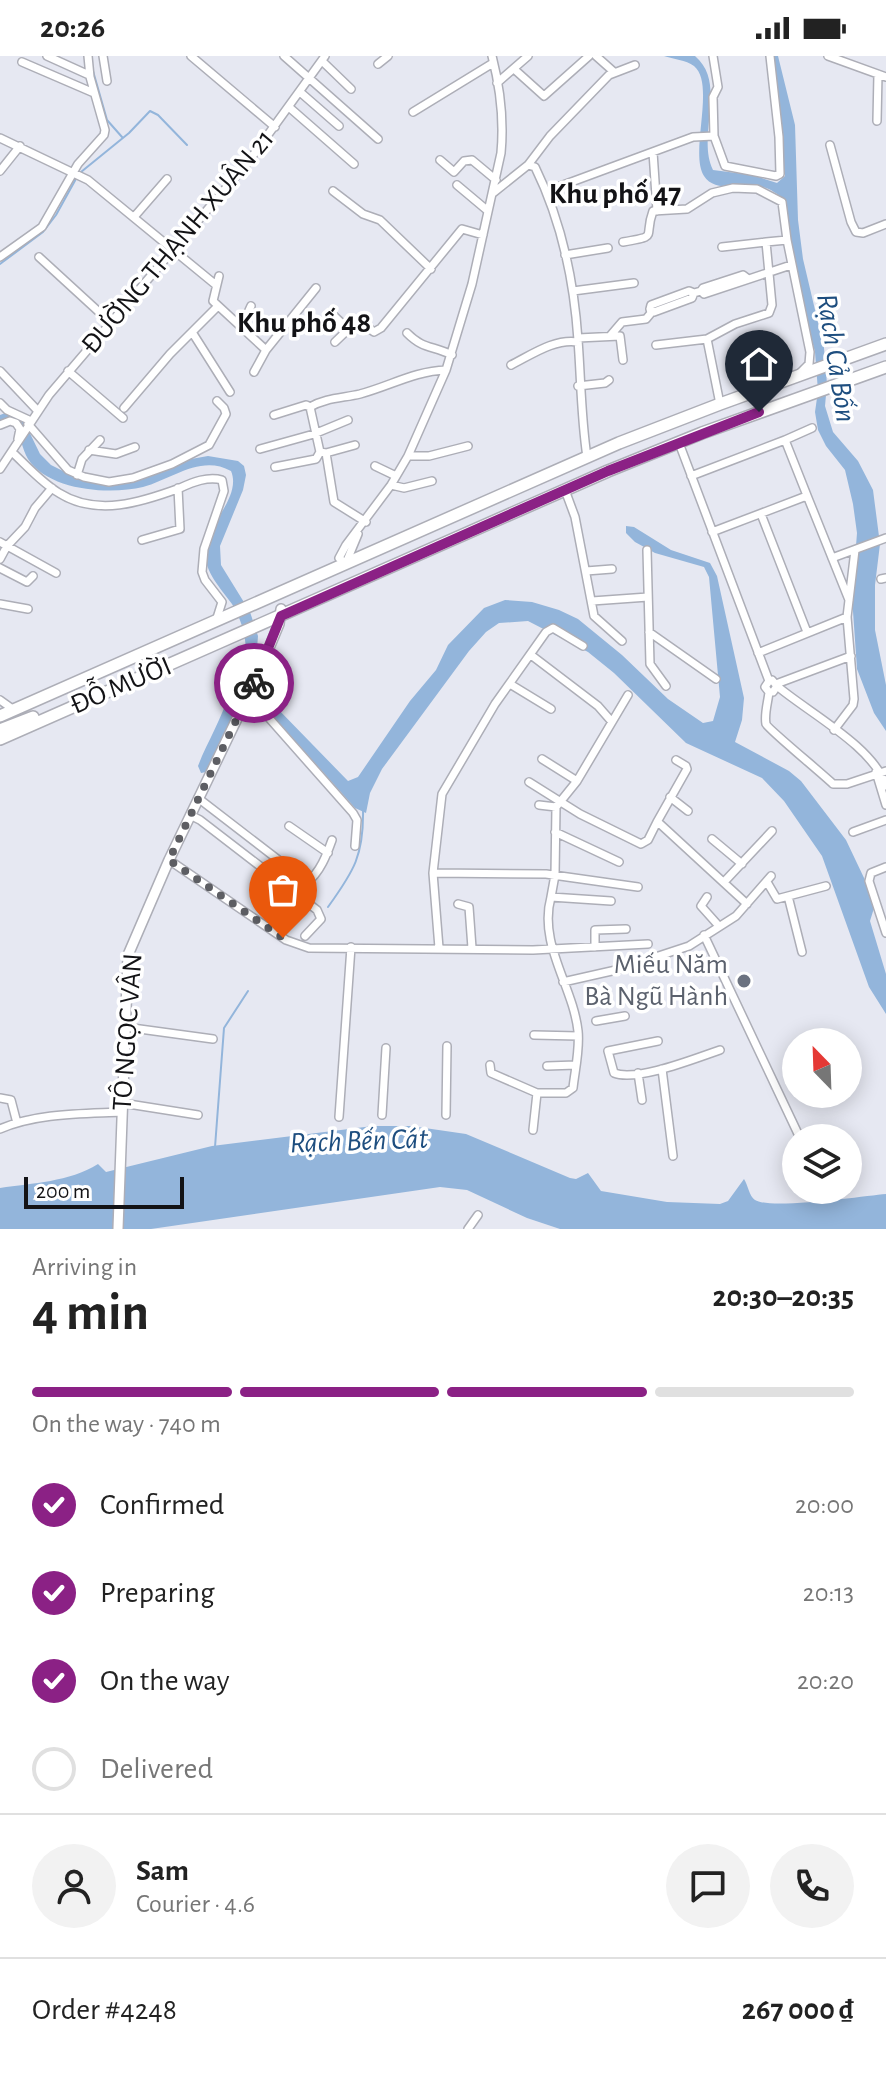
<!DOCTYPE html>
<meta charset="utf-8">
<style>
:root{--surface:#fff;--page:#f2f2f2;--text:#222;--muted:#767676;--line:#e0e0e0;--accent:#8b2185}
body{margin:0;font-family:"Alegreya Sans",sans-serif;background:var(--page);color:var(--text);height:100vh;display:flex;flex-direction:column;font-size:30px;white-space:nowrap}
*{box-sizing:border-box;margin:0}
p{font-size:26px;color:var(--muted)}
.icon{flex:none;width:44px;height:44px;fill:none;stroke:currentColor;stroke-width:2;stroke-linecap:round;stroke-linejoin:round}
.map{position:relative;height:1173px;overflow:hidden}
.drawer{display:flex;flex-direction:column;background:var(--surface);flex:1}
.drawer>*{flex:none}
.needle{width:52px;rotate:337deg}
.tools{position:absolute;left:782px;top:972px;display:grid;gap:16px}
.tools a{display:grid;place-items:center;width:80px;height:80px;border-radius:50%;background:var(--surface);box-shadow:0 4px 20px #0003;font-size:40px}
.scale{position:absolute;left:24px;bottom:20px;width:160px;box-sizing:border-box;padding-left:8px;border:4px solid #131316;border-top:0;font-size:22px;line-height:28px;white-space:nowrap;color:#131316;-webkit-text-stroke:6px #fff;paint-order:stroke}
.pin{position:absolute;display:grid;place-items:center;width:68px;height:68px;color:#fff;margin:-82px -34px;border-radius:50% 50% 50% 0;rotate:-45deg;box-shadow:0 0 8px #0007}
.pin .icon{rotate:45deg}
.courier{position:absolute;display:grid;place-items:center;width:80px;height:80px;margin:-40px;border:6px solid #8b2185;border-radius:50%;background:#fff;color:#222;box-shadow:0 2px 10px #0007}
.headline em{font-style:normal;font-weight:600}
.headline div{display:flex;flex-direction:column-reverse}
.headline{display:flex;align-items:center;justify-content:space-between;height:136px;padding:0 32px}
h1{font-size:52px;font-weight:600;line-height:60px}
.bar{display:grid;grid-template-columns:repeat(4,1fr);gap:12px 8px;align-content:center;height:96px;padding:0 32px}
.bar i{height:10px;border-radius:6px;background:var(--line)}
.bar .on{background:var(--accent)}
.bar p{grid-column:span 4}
.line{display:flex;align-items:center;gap:20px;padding:0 32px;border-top:2px solid var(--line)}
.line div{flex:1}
.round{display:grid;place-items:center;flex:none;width:84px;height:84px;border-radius:42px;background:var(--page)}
ol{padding:0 32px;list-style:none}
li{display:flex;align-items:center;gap:24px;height:88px}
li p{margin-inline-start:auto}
li .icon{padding:8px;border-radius:50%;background:var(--accent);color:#fff;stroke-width:4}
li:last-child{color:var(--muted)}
li i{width:44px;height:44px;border:4px solid var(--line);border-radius:50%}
.status{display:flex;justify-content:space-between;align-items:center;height:56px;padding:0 40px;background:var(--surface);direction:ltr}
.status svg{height:22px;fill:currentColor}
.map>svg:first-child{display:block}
</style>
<div class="status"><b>20:26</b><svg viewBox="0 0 49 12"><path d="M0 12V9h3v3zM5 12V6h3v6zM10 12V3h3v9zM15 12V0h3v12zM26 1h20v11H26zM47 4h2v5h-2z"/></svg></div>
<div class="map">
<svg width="886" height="1173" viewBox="0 0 886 1173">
<rect width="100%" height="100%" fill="#e6e8f2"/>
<path fill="#93b5db" d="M664 0H695C728 28 696 80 713 114L752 119 777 127 785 120 770 0H778L795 69 798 164 803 203 824 292 827 328 825 350 833 376 858 405 873 434 880 488 875 529V574L886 629V675L874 657 857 613 852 541 857 477 853 448 845 414 826 390 818 374 815 356 818 335 815 296 801 244 784 143C777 138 771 133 763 131 746 127 715 138 704 120 689 97 716 28 694 10 686 4 673 3 664 0Z
M8 356 24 365 40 398 51 409 71 419 109 426 191 403 208 400 238 405 244 410 246 419 243 434 220 490 221 509 250 556 258 580 257 592 250 610 252 622 275 650 348 725 358 721 410 645 436 614 448 589 484 552 505 544 532 546 559 554 578 563 622 599 668 643 703 667 713 665 720 641 709 521 704 511 655 497 635 486 626 477V470L634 471 671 494 710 507 717 520 744 642 742 664 735 686 789 715 801 725 846 784 865 824 874 852 870 865 886 918V958L869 931 822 800 784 745 762 722 686 687 614 617 588 596 528 565 499 567 486 576 469 595 382 713 370 737 366 757 355 752 271 658 263 651 255 650 244 634 228 676 206 716 201 717 198 710 202 700C213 676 226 653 232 627 234 619 242 614 244 606 249 587 242 564 232 548 220 531 204 516 205 494 206 469 242 441 231 415 201 398 172 423 143 431 110 439 49 435 28 403 22 393 20 379 17 368L0 366V359Z
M373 1070H411L466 1078 570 1122 576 1123 588 1117 601 1135 667 1146 720 1148 728 1145 744 1123C748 1129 749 1140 755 1144 770 1154 864 1140 886 1138V1173H560L527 1162 467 1134 440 1131 151 1173H0V1132C33 1127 69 1126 98 1108L106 1116 212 1090Z"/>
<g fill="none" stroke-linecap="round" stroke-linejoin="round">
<path stroke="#93b5db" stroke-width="2" d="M93 15 107 64 122 81
M81 116 129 77 150 55 158 59 187 89
M0 208 43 176 56 159 77 121
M328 851C354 815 364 799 363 753
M215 1091 224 972 248 935"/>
<defs>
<path id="minor" d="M47 0 89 19
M103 0 107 25
M191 0 275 71
M284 0 378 83
M596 0 614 16
M713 0 718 31 713 41 714 80 725 110 776 120 780 118 779 81 770 0
M828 0 886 21
M322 5 351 33
M22 6 94 37
M378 8 388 0
M514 13 544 40 589 0
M497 27 528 0
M300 36 339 70
M290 52 354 108
M413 56 493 7
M877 65 878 18
M0 82 88 124 216 229
M830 89 851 166 856 176 863 177 886 168
M653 96 657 155
M440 104 454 116 464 105 472 104 496 124
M528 109 535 111C561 164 574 225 578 284 581 323 581 361 587 401
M0 115 20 90
M457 129 488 155
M333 135 363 158 380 164 431 213
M547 135 693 81 714 80
M493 137 528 109 550 80 609 19 635 9
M134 161 167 123
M787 184 810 296 809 308 799 318
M623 186C660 180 643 182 653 155L687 153 712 137 733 132 757 133 782 146 787 184 766 186 772 249 769 257 735 268 707 283 656 289
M722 191 766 186
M565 199 608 192
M0 201 42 171 78 108 104 79 105 74 90 21 88 0
M39 201 111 267
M219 220 213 245 266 294 254 316
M747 222 743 219 703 232 701 235 704 238 791 209
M573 235 634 227
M694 237 692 242 654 256 650 253 651 249 689 235 694 237 701 235
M333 259 348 273
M241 272 251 250
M192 276 230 336
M407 277C424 294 432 289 452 299
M610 280 622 266 646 263 651 257 650 253
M578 282 620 280 623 304
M707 283 720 348
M335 286 358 264 374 276 381 272 462 173 483 179
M266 294 316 232
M511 309C531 299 555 282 578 286
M0 315 37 354
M68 315 123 362
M578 330 605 327 609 324
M0 347 7 354 31 365
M124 352 170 298 218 250
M274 359 306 349 310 351
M28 368 68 414 84 421 109 426 133 422 172 408 209 389 226 358 224 352 217 345
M0 369 10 365 16 367 20 373 18 383
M785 384 812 372
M679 387 769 625 765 631 769 636H773L777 630 772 624 769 625
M355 389 326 397 320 396 310 351C325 342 343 342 360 338 390 330 415 315 446 314
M260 393 314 378 348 364
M89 394 116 398 135 391
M12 396C27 410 42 427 59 437 97 461 142 446 180 432 193 426 208 420 222 424L224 435 204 493 202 516 205 524 222 546 216 565
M326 397 334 446 366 466
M408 400H429L468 390
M375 410 396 420
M275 411 316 403 320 396
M0 413 49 339 249 105 325 0
M77 419 82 403 100 384
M691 420 785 384 808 442
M391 429 404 432 432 425
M565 434 575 461 594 560 622 585
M761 458 807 576
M712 476 804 441 808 442 849 544
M142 484 180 473 178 432
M0 486 56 517
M647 494 650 608 666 630
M832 502 886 482
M0 503 7 490 25 471 35 452 52 432
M346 507 358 478
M346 508 339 502 346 489 391 429 408 400 446 314 472 228 501 97C504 65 500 31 492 0
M0 512 27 526 33 520
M586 515 612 513
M881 523 886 522
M592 545 648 541
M0 548 28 553
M649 576 716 623
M758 597 847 561
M531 599 598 650 612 666
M510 628 551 653
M776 628 851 600
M777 630C809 657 874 691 886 730
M769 636C768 646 764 658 766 668 768 673 824 719 833 728H847L886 715
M0 644 14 654
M244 648 262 655 269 662 353 757 357 764 355 790
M834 674 853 649 854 643 847 561 855 494
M542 703 577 725
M876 716 886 749
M529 726 580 758 641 788 648 784 657 766 659 767 747 848
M670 741 688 755
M198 742 307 826C320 817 327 798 332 784
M539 749 556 751
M190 759 200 764 317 854 321 863 305 880
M657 766 687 713 686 710 676 704
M289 770 328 797
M555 776 619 806
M853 776 886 764
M712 783 742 808
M169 804 286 884 309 892 533 894 648 888
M886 811 871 817 869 825 886 877
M433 817 546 818 638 831
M724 826 772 775
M767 826 777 843 826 830
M788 840 802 896
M707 841 701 850 718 869
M611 845 551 841 555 819 556 751 577 725 628 639
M458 848 469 851 472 892
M704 879 800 1082
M595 891V874L626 873
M439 892 433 817 442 738 495 648 546 576 553 572 583 590
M563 926 616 914 689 890 736 860 771 820
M596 965 625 960
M125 971 213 983
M534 979 578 980
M658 985 608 995 614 1017C637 1026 696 1002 720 994
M490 1009 491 1017 537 1037
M547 1010 576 1009
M662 1013 673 1100
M638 1017 642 1044
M0 1042 11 1044 17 1067
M122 1047 198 1059
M382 1059 386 992
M446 1059 447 990
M339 1061 351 891
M0 1073C37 1057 82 1058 122 1056
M533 1074 537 1037H566L573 1032C575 1014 580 993 578 975 573 930 538 888 551 841
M468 1173 478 1159"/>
<path id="major" d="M118 1173 128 899 169 804 257 621 279 568 281 553"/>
<path id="highway" d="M0 660 619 387 720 348 886 288
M0 674 33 661
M0 683 608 415 702 377 886 311"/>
</defs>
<use href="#minor" stroke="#adaeb7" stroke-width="10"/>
<use href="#major" stroke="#adaeb7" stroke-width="12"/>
<use href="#highway" stroke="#adaeb7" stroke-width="14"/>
<use href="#minor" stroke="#fff" stroke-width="7"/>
<use href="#major" stroke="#fff" stroke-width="9"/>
<use href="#highway" stroke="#fff" stroke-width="11"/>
</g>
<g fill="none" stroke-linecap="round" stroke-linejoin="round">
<path stroke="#5d5e63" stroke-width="8" stroke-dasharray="0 14.4" d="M254 627 169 804 283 882"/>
<path stroke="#8b2185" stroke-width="10" d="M254 627 281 560 608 415 759 356"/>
</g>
<circle fill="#6b7280" stroke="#fff" stroke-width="3" cx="744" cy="925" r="8"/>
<g text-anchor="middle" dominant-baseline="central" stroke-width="7" stroke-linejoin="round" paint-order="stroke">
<g font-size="28" fill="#131316" stroke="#fff">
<text transform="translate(178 186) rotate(-50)">ĐƯỜNG THẠNH XUÂN 21</text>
<text transform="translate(121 630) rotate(-23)">ĐỖ MƯỜI</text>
<text transform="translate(128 976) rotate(-86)">TÔ NGỌC VÂN</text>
</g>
<g font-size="28" fill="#5b616d" stroke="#fff" text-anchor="end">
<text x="728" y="909">Miếu Năm<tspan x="728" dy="32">Bà Ngũ Hành</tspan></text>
</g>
<g font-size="30" font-weight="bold" fill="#131316" stroke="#fff">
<text x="615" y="138">Khu phố 47</text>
<text x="304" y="267">Khu phố 48</text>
</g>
<g font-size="30" font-style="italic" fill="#1e4e7f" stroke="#fff">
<text transform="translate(836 302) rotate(81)">Rạch Cả Bốn</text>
<text transform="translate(359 1085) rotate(-2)">Rạch Bến Cát</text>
</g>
</g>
</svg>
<div class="tools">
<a><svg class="needle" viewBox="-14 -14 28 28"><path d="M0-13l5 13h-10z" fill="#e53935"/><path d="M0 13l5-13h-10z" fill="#767676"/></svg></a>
<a><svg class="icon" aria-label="layers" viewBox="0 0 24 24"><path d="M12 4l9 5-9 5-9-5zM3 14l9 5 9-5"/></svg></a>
</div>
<div class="scale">200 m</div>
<div class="pin" style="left:283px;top:882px;background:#ea580c"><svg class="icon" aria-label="bag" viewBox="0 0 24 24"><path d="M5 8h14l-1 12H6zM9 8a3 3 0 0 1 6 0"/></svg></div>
<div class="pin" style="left:759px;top:356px;background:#1f2937"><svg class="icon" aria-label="home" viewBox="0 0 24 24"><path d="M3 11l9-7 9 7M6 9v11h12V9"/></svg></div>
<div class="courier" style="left:254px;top:627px"><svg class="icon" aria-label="bike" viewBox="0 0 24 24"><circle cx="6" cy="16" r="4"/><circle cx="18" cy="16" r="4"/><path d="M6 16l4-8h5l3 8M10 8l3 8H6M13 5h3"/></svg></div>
</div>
<section class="drawer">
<div class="headline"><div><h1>4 min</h1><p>Arriving in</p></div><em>20:30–20:35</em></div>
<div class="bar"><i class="on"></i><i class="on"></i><i class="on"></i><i></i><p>On the way · 740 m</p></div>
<ol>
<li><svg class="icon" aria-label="check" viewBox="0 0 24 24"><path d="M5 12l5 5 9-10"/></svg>Confirmed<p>20:00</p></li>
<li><svg class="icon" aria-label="check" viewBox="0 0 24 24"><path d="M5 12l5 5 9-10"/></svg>Preparing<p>20:13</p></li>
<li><svg class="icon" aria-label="check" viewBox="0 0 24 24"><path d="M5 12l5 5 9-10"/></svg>On the way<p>20:20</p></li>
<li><i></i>Delivered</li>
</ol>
<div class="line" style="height:144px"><a class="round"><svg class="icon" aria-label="person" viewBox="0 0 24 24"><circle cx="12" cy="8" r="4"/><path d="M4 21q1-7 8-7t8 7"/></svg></a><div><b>Sam</b><p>Courier · 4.6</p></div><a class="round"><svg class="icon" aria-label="chat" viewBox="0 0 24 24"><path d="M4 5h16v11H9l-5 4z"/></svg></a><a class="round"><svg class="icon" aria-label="phone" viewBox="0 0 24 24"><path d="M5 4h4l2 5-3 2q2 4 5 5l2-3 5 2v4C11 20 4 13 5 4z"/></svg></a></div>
<div class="line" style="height:104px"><div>Order #4248</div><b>267 000 ₫</b></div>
</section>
